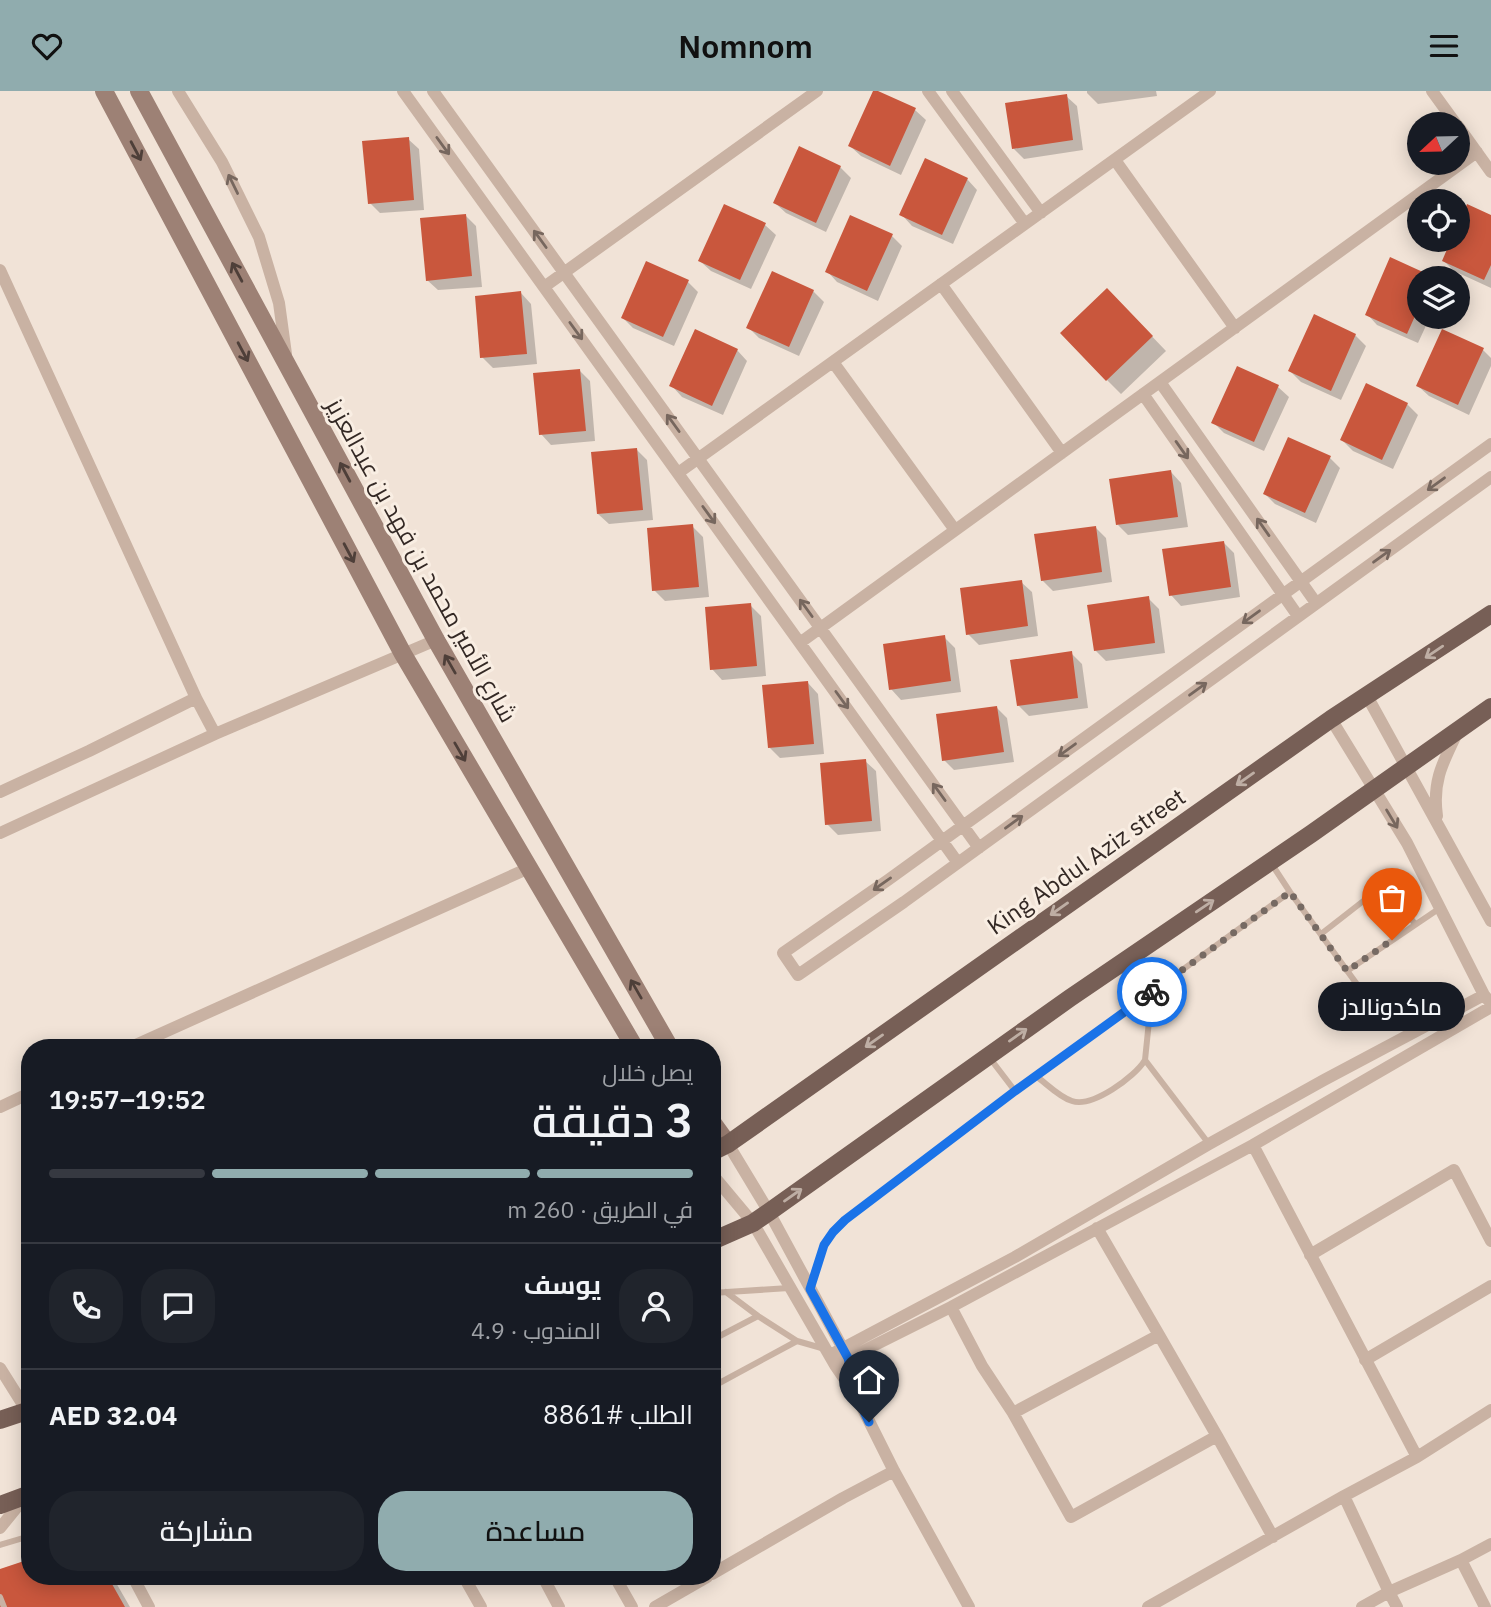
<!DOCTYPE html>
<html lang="ar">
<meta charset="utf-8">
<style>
:root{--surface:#171b24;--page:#20242c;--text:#f1f3f6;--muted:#9ea1a6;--line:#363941;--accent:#90acae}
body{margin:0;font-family:"IBM Plex Sans",Cairo,sans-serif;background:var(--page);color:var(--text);direction:rtl;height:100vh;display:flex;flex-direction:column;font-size:26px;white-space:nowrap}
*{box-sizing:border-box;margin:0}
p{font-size:23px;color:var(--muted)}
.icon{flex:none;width:38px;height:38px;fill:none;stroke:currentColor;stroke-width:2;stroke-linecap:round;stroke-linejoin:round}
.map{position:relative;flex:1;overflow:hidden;direction:ltr}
.side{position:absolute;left:21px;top:948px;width:700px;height:546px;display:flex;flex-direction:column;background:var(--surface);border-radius:28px;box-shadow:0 4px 18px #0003;direction:rtl}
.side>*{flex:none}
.needle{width:46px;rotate:248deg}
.fabs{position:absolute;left:1407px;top:21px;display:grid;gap:14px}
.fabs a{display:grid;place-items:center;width:63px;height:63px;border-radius:50%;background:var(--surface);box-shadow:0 4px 18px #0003;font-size:35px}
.pin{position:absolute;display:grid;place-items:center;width:60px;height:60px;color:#fff;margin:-72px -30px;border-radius:50% 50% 50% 0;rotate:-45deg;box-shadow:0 0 7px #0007}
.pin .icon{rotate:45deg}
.courier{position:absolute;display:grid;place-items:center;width:70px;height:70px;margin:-35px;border:5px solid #1a73e8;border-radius:50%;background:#fff;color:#222;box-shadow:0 2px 9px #0007}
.bubble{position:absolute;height:49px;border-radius:24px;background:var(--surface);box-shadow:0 4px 18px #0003;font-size:23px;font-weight:600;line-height:49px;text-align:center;direction:rtl}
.head em{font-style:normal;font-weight:600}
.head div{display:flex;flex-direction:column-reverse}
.head{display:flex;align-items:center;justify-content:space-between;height:119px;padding:0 28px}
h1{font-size:46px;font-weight:600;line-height:52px}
.bar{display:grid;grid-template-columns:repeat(4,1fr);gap:10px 7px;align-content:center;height:84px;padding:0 28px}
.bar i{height:9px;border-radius:5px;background:var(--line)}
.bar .active{background:var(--accent)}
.bar p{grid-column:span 4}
.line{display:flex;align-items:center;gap:18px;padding:0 28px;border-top:2px solid var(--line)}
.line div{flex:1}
.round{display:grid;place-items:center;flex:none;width:74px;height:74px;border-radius:28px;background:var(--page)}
.button{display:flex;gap:14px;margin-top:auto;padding:14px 28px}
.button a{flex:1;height:80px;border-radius:28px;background:var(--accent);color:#111;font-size:28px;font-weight:600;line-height:80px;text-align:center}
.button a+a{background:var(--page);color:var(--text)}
header{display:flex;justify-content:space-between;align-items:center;height:91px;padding:0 28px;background:var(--accent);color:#111;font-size:32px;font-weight:600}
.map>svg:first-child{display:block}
</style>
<header><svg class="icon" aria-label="menu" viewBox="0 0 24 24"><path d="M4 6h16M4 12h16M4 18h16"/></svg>Nomnom<svg class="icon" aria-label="heart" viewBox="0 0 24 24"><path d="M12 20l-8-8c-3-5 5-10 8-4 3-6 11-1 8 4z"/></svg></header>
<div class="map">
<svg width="1491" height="1516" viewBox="0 0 1491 1516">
<rect width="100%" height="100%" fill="#f1e3d7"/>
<path fill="#0003" d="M1087 0H1156L1157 5 1098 13 1087 2Z
M1066 5 1077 15 1083 59 1024 68 1013 57Z
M915 19 926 29 901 84 861 65 850 55Z
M408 48 419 58 424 119 380 122 370 112Z
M840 76 851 87 826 141 786 122 775 112Z
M967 88 977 99 953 153 912 135 902 124Z
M1468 115 1491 126V197L1454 180 1444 170 1453 149H1458V138Z
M466 125 476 135 482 196 438 199 427 189Z
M765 134 776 144 751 198 711 180 700 170Z
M892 145 902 155 878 210 837 191 827 180Z
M1391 169 1432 187H1419V226H1430L1418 252 1377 234 1367 223Z
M688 191 698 201 674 255 633 237 623 227Z
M813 200 824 211 799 265 759 247 748 236Z
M521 202 531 213 537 273 493 277 482 266Z
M1122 214 1166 260 1121 303 1107 289Z
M1355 244 1366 255 1341 309 1301 291 1290 280Z
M737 259 747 270 723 324 682 306 672 295Z
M1483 259 1491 267V275L1469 324 1429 305 1418 295Z
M1238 277 1278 296 1289 306 1264 360 1224 342 1213 331Z
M579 279 590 290 595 350 551 354 541 343Z
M1407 313 1418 324 1393 378 1353 360 1342 349Z
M637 359 647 369 653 429 609 433 598 423Z
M1330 367 1340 377 1316 432 1275 413 1265 403Z
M1171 381 1181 392 1188 436 1128 444 1118 434Z
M692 435 703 446 709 506 665 510 654 499Z
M1096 437 1106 447 1112 491 1053 500 1042 489Z
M1224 452 1234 462 1240 506 1181 515 1171 504Z
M1021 491 1032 501 1038 545 979 554 968 543Z
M1148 507 1159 518 1165 562 1106 570 1095 559Z
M750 514 761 525 766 585 722 589 712 578Z
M944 546 955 557 961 601 901 609 891 598Z
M1071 562 1082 573 1088 617 1029 625 1018 614Z
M808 592 818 603 824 663 780 667 769 656Z
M997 617 1007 627 1014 671 954 679 944 669Z
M865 670 876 680 881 740 838 744 827 733Z
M0 1479 30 1486H111L115 1490 130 1516H0Z"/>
<path fill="#c9573d" d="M873 0H878L916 17 890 75 848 55Z
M1067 3 1073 49 1012 58 1005 12Z
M409 46 414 109 368 113 362 50Z
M799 55 841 75 816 132 773 112Z
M925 67 968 87 942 144 899 124Z
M724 113 766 132 740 189 698 170Z
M1467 113 1491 124V174L1484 189 1442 170 1451 149H1458V134Z
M466 123 472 185 426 190 420 127Z
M850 124 893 143 867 200 825 181Z
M1390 166 1436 187H1419V216L1407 243 1365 224Z
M646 170 689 189 663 246 621 227Z
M772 180 814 199 789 256 746 237Z
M1107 197 1153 245 1106 290 1060 242Z
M521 200 527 263 480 267 475 205Z
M1314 223 1356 243 1331 300 1288 280Z
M695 238 738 258 712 315 669 295Z
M1442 238 1484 257 1458 314 1416 295Z
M1237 275 1279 294 1254 351 1211 332Z
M580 278 586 340 539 344 533 282Z
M1366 292 1408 312 1382 369 1340 349Z
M1288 346 1331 365 1305 422 1263 403Z
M637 357 643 419 597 423 591 361Z
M1171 379 1178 426 1116 434 1109 388Z
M693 433 699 496 652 500 647 437Z
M1096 435 1102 481 1041 490 1034 443Z
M1224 450 1231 496 1169 505 1162 458Z
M1022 489 1028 535 966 544 960 497Z
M1149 505 1155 552 1094 560 1087 514Z
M751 512 757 575 710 579 705 516Z
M945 544 951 590 889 599 883 553Z
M1072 560 1078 607 1017 615 1010 569Z
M808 590 814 653 768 657 762 594Z
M997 615 1004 661 942 670 936 623Z
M866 668 872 730 825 734 820 672Z
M30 1468V1486H108L125 1516H0V1478Z"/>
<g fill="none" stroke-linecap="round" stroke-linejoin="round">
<path stroke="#c9b2a3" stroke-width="6" d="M1271 772 1290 801 1388 936
M1321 843 1371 804 1383 800 1392 802 1415 833
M1347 880 1440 817
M989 966 1015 1000
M1145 969 1209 1053
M1036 985C1047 993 1059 1006 1072 1010 1092 1017 1135 986 1145 969L1152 901
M811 1196C820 1165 821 1152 845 1129L1015 1000 1290 801
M726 1201 758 1225 797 1250 825 1258
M712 1202 789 1197
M712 1249 758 1225
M712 1296 797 1250
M0 1454 30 1445
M0 1506 4 1516"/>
<path stroke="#c9b2a3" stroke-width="12" d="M178 0 222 71 259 146 279 212 286 263
M403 0 958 772
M433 0 979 757
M928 0 1025 133
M952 0 1041 122
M1432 0 1456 33
M1458 35 1491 81
M1115 69 1235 237
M0 179 196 607 215 643
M941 193 1062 362
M544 196 817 0
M833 271 955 439
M1160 291 1316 512
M1143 303 1298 525
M1491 353 888 789 783 862 798 884 904 811 1491 386
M678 382 1210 0
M801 551 1477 61
M1367 605 1491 830
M1331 628 1407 752 1484 904 1490 911
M0 701 89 660 196 607
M1437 725C1432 690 1443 671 1458 640
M0 742 215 643 436 549
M129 957 529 777
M0 1016 30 1002
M728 1053 769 1121 848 1267 855 1297
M1253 1054 1417 1366
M712 1083 753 1132 835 1274 857 1306 894 1380 969 1516
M1097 1137 1159 1244 1013 1322 1071 1426 1217 1345 1273 1446
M1310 1164 1454 1079 1491 1150
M951 1216 982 1275 1013 1322
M1159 1244 1217 1345
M830 1264 1015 1166 1209 1053 1324 989 1484 904
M1365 1269 1491 1195
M835 1274 951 1216 1253 1054 1491 916
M0 1277 27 1320
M1344 1405 1389 1501 1362 1516
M0 1437 26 1405
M712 1483 843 1407 894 1380
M133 1486 149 1516
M464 1486 481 1516
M543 1486 559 1516
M615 1486 632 1516
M655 1516 707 1486
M1148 1516 1344 1405 1417 1366 1491 1319
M1397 1516 1389 1501 1461 1469
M1485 1516 1461 1469 1491 1453"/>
<path stroke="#9d8175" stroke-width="18" d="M104 0 403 563 635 957
M139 0 436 549 670 957
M712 1031 728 1053"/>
<path stroke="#775f56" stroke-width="18" d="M712 1061 728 1053 1331 628 1491 523
M712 1150 753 1132 769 1121 1070 907 1311 743 1491 616
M0 1329 30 1319
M0 1414 30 1403"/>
</g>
<defs><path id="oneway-shaft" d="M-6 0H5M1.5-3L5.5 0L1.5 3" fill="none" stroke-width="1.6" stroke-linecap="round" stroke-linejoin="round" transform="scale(1.75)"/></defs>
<g stroke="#77675e">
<use href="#oneway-shaft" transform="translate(443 55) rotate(54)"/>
<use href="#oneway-shaft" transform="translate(233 93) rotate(-116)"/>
<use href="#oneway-shaft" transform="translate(540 148) rotate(-126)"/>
<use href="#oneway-shaft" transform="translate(576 240) rotate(54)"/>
<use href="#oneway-shaft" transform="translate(673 332) rotate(-126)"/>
<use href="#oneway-shaft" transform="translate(1182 359) rotate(55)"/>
<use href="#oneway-shaft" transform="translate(1436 393) rotate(144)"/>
<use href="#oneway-shaft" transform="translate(709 424) rotate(54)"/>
<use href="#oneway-shaft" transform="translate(1263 436) rotate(-125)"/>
<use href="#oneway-shaft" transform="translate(1382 465) rotate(-36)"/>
<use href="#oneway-shaft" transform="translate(806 517) rotate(-126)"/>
<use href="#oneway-shaft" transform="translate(1251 526) rotate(144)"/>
<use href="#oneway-shaft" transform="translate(1198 598) rotate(-36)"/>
<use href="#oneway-shaft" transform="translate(842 609) rotate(54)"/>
<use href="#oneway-shaft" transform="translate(1067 659) rotate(144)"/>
<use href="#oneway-shaft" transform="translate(939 701) rotate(-126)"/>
<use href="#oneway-shaft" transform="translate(1392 728) rotate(59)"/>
<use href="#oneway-shaft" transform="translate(1014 731) rotate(-36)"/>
<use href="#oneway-shaft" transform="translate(882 793) rotate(145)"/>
</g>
<g stroke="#4e3f39">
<use href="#oneway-shaft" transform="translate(136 60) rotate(62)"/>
<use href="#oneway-shaft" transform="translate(237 181) rotate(-118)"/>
<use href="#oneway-shaft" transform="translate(243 261) rotate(62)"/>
<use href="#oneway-shaft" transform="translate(345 381) rotate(-118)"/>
<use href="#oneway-shaft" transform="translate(349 462) rotate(62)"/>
<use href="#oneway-shaft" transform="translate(450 573) rotate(-120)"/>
<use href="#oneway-shaft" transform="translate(460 661) rotate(60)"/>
<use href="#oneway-shaft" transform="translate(636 898) rotate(-120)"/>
</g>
<g stroke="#beaea4">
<use href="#oneway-shaft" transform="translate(1434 561) rotate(146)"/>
<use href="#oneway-shaft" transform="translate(1245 688) rotate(145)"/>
<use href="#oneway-shaft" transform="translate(1205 815) rotate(-34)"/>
<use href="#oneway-shaft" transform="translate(1059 818) rotate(145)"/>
<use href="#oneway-shaft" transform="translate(1018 944) rotate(-35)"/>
<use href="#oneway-shaft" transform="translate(874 950) rotate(145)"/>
<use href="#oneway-shaft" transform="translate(793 1104) rotate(-35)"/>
</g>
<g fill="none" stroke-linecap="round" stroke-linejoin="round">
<path stroke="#766a63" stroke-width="7" stroke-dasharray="0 12.6" d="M1152 901 1290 801 1347 880 1392 849"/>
<path stroke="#1a73e8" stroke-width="9" d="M869 1331 857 1306 848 1267 810 1198 824 1154 833 1141 845 1129 1015 1000 1152 901"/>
</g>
<g text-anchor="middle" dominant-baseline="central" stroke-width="6" stroke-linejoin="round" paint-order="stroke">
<g font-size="24" fill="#342925" stroke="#f9eee3">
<text transform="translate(422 469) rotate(61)">شارع الأمير محمد بن فهد بن عبدالعزيز</text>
<text transform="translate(1086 770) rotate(-35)">King Abdul Aziz street</text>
</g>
</g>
</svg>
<div class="fabs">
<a><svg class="needle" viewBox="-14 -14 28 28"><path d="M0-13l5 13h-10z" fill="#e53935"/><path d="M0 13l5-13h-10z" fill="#9ea1a6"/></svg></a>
<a><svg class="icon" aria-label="locate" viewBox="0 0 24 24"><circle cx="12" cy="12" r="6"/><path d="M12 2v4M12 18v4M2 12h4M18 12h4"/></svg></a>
<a><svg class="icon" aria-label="layers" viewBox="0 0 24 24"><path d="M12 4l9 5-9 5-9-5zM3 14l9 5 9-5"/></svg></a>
</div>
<div class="pin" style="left:1392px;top:849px;background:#ea580c"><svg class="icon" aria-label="bag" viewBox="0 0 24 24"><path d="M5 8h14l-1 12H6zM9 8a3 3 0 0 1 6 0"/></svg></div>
<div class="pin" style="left:869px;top:1331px;background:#1f2937"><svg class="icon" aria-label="home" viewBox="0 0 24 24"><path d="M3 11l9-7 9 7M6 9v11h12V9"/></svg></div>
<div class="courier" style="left:1152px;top:901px"><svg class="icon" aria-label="bike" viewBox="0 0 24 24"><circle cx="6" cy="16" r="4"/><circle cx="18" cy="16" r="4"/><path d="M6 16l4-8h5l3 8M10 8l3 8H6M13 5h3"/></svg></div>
<div class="bubble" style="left:1318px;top:891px;width:147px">ماكدونالدز</div>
<section class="side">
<div class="head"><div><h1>3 دقيقة</h1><p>يصل خلال</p></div><em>19:52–19:57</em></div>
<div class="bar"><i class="active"></i><i class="active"></i><i class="active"></i><i></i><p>في الطريق · 260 m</p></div>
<div class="line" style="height:126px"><a class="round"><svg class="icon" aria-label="person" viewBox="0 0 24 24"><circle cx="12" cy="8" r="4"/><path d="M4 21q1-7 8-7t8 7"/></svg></a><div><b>يوسف</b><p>المندوب · 4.9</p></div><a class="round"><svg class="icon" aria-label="chat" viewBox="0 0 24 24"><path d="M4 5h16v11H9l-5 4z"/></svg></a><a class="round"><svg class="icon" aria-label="phone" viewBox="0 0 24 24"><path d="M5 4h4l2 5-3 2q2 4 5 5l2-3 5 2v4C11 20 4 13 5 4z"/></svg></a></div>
<div class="line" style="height:91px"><div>الطلب #8861</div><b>AED 32.04</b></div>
<div class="button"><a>مساعدة</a><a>مشاركة</a></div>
</section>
</div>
